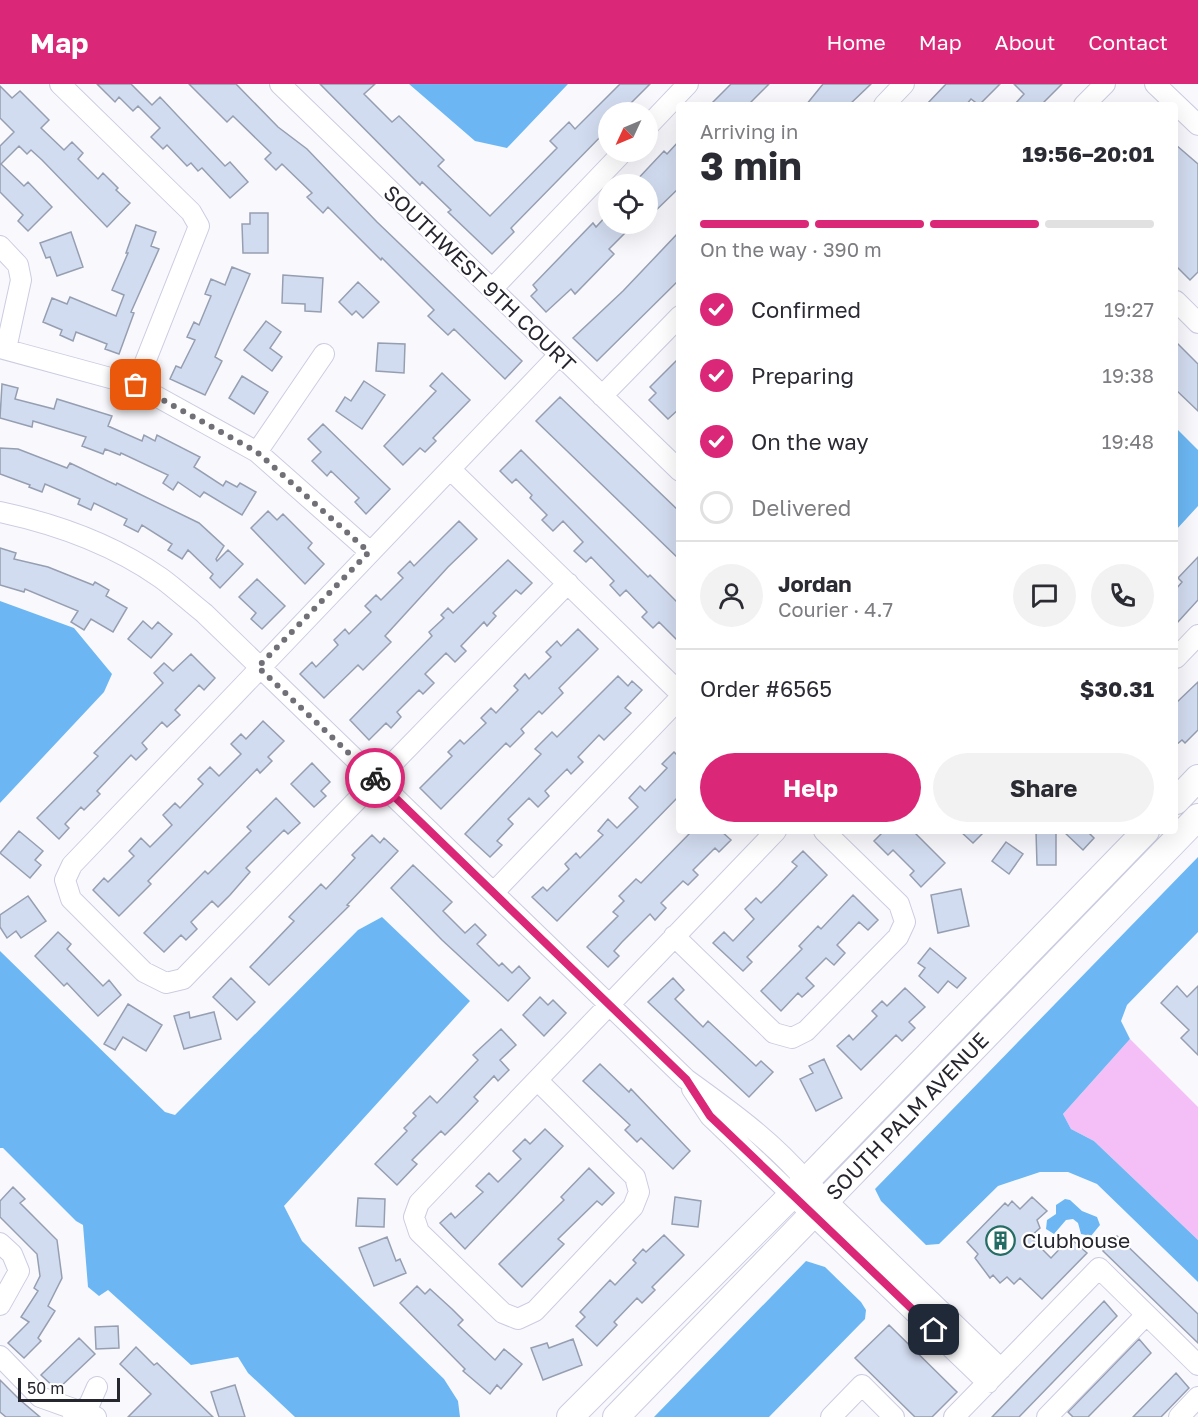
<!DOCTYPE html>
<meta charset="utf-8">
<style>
:root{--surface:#fff;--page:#f2f2f3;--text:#2b2b33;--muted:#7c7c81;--line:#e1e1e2;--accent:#db2777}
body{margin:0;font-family:"Golos Text",sans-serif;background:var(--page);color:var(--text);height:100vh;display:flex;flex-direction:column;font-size:22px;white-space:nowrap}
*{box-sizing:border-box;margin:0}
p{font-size:20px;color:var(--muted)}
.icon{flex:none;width:33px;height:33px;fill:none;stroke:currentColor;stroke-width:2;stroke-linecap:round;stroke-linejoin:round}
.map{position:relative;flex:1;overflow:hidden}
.drawer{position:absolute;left:676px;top:18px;width:502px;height:732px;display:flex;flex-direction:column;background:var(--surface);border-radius:6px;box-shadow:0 6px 24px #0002}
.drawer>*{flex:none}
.needle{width:39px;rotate:226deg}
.tools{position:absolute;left:598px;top:18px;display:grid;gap:12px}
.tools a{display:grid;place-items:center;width:60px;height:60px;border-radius:50%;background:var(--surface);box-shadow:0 6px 24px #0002;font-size:30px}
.scale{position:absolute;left:18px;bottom:15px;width:102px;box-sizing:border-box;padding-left:6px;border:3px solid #26262e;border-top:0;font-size:16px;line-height:21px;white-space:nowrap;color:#26262e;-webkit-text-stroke:4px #fff;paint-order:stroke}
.pin{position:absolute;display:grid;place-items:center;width:51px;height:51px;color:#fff;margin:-26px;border-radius:12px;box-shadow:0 3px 9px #0006}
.courier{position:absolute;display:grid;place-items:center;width:60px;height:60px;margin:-30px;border:4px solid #db2777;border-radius:50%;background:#fff;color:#222;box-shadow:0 2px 8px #0007}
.overview em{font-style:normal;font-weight:700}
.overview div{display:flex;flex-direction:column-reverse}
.overview{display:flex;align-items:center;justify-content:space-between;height:102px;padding:0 24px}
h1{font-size:39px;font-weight:700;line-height:45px}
.bar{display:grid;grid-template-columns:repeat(4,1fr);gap:9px 6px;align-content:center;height:72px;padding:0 24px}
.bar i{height:8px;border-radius:4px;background:var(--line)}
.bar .on{background:var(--accent)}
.bar p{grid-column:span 4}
.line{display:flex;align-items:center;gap:15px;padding:0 24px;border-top:2px solid var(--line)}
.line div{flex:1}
.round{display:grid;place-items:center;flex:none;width:63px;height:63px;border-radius:32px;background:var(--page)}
ol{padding:0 24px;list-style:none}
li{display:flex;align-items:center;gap:18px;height:66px}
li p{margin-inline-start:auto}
li .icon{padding:6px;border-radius:50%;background:var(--accent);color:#fff;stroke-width:4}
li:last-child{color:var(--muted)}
li i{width:33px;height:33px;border:3px solid var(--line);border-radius:50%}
.action{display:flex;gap:12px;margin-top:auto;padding:12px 24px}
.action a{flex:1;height:69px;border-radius:36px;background:var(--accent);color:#fff;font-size:24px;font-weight:700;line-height:69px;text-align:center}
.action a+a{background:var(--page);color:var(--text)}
header{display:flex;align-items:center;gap:36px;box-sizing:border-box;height:84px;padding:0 30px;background:var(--accent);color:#fff}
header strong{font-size:28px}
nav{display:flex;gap:33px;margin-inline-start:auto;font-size:21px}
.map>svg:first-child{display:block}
</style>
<header>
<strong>Map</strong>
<nav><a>Home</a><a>Map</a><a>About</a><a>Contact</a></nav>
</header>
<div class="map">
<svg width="1198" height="1333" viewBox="0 0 1198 1333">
<rect width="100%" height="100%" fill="#f9f9fd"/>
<path fill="#f4bff7" d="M1130 955 1198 1023V1156L1094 1057 1071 1045 1063 1030Z"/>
<path fill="#6cb7f3" d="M409 0H568L507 64 475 57Z
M1176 344 1198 366V422L1176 446Z
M0 517 74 544 112 590 104 608 0 719Z
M1198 773V848L1127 921 1121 937 1130 955 1063 1030 1071 1045 1094 1057 1198 1156V1198L1097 1100 1068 1088H1040L998 1102 939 1160 926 1161 881 1117 875 1105Z
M382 833 470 917 284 1122 302 1157 444 1295 458 1317 460 1333H295L248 1289 238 1273 191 1281 108 1206 99 1212 88 1203 83 1141 76 1137 3 1064H0V867L165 1028 175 1031 358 846Z
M1065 1115 1070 1116 1082 1127 1097 1133 1100 1141 1091 1152 1081 1150 1078 1139 1073 1135 1066 1136 1054 1150 1046 1145 1047 1136 1056 1130V1121Z
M806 1177 825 1183 861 1218 866 1226 865 1235 769 1333H654Z"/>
<path fill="#d2dcf0" stroke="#969fb1" stroke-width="1.5" d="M97 0H131L152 21 160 13 225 82 230 78 248 98 230 114 202 84 198 87 191 79 187 82 167 61 163 65 151 53 160 44 138 22 133 27 119 13 115 18Z
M189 0H236L278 43 307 65 377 138 522 277 505 295 454 245 448 251 428 232 434 226 382 174 381 176 328 123 323 129 307 113 312 109 282 80 276 86 265 75 271 69 233 32 227 38Z
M320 0H375L364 10 392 38 399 32 444 76 438 82 490 132 557 64 550 57 569 38 575 45 620 0H650L622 28H609V44L511 144 514 148 492 170 448 128 451 126 422 98 420 101Z
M731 0H769L748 21H710Z
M823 0H871L849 21H806Z
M946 0H1000L979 21 971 15 966 21H926Z
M1014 0H1062L1041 21H1014L1024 10Z
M0 2 12 14 20 7 49 36 41 44 64 66 72 58 83 69 78 75 98 95 103 89 118 104 116 106 130 119 107 143 42 76 31 66 27 70 19 62 1 80 24 102 28 98 52 123 28 147 18 137 23 131 0 108V62L14 48 0 34Z
M680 56V103L648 134V100H633L664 67 667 70Z
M1176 61 1198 80V188L1190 196 1176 182Z
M250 129H268V169H243L242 140H250Z
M609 129V140H634L609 165 614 170 575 210 571 205 546 228 531 212 537 206 533 201 593 139 596 143Z
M136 141 156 148 151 162 159 165 131 228 134 229 119 270 105 265 107 260 76 248 73 257 60 251 62 246 43 238 52 214 67 220 70 213 116 232 124 211 112 206 128 169H126Z
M680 147V195L597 277 573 254 623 207Z
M71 148 83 183 57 192 50 173 46 174 40 159Z
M232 183 250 190 215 273 222 277 205 311 170 295 176 282 181 284 195 256 187 253 194 238 199 241 211 212 205 210 211 195 225 201Z
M283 191 323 194 321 228 305 227V220L282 219Z
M358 198 379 218 363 234 356 227 352 231 339 218Z
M266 237 281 248 270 264 282 273 272 287 244 266Z
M1176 258 1198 280V327L1176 306Z
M378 259 405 260 404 289 376 287Z
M680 273V324L668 335 649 316 656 309 650 303Z
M442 289 470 316 433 354 436 357 425 368 420 364 403 381 384 362 436 307 430 302Z
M242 292 268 308 254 330 229 314Z
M364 297 385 311 362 345 336 327 345 313 351 317Z
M2 300 18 304 15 315 54 325 57 315 112 332 108 342 142 357 144 351 155 357 157 351 200 373 194 383 223 402 226 397 237 403 240 399 256 408 242 431 204 408 200 413 178 398 173 406 163 399 168 391 121 369 120 371 105 365 103 370 82 362 86 353 33 337 32 343 0 334Z
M560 313 680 428V476L536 337Z
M323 340 390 405 366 430 355 418 359 414 331 387 327 392 312 377 321 368 308 355Z
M0 364 18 365 67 384 70 379 116 401 117 399 199 439 224 462 216 475 217 477 228 466 243 480 220 504 210 494 213 490 188 466 182 475 168 466 172 460 142 441 138 448 124 441 127 435 94 419 91 426 78 420 80 415 45 400 42 408 29 403 30 401 0 390Z
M521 366 648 493 650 491 680 521V559L659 538 653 544 642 533 647 528 626 506 620 512 610 501 614 497 591 473 586 478 574 467 583 458 563 437 553 447 542 436 547 431 530 414 532 411 516 395 512 399 500 387Z
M268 427 277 436 283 430 312 459 308 464 324 480 305 500 251 444Z
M459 437 477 455 448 483 385 552 391 558 363 586 358 581 324 614 300 590 312 578 316 583 338 561 334 556 345 545 349 550 371 528 365 522 376 511 381 516 403 494 398 489 410 477 414 482Z
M0 464 16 469 14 475 48 483 93 501 95 498 109 506 106 512 127 524 113 548 91 535 84 546 71 538 78 527 25 505 24 508 0 501Z
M1198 473V516L1176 540V505L1182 498 1178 494Z
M508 476 532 499 521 510 516 506 493 529 496 532 487 542 484 538 461 562 466 567 455 578 446 569 425 590 434 599 423 610 419 606 397 628 401 633 391 644 386 639 369 656 350 636 432 552 429 548 444 534 441 531 448 524 453 529Z
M257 495 285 522 262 545 251 535 256 529 239 513Z
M143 537 152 545 158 538 172 550 151 574 128 555Z
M578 545 598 565 559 604 563 609 542 630 539 627 521 645 524 649 510 663 506 659 441 725 420 704 452 672 448 668 460 656 464 660 486 639 481 634 491 624 496 629 518 606 514 602 525 590 529 595 551 573 546 568 557 557 561 562Z
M191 570 215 594 204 606 199 601 175 626 180 631 167 643 162 638 142 659 147 665 136 676 131 671 97 707 100 710 84 726 81 723 65 740 69 744 59 755 37 734 98 672 94 669 163 599 154 589 164 579 173 587Z
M618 592 628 602 632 597 642 606 625 624 631 629 604 656 599 651 578 673 583 678 571 690 567 685 545 707 549 712 538 723 529 714 508 735 513 740 497 757 502 761 490 773 465 750 541 670 535 665 552 648 557 653Z
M1198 598V646L1185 659 1182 656 1176 661V619Z
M263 637 284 657 268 673 272 677 260 689 257 685 148 797 151 800 119 832 93 806 104 794 108 798 134 772 129 767 141 754 150 763 172 741 163 731 175 719 180 724 203 700 198 695 210 683 219 692 241 670 231 660 241 650 246 655Z
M674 668 680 674V711L557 837 532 813 543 803 547 807 569 785 565 780 576 769 580 774 603 751 598 747 608 735 617 744 638 723 629 714 640 702 645 707 667 684 662 680Z
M312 679 330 698 321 707 326 712 314 723 291 700Z
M276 714 300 739 288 750 284 746 246 784 250 788 230 811 218 823 212 817 191 838 197 845 186 856 181 851 164 868 144 849 205 787 208 790 251 747 247 743Z
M19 747 43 767 35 776 41 781 30 794 0 769Z
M692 747H721L731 756 719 768 715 764 693 786 698 791 688 801 683 797 661 819 666 824 655 836 650 830 622 858 614 867 619 872 608 883 587 863 618 832 613 828 624 817 619 812 636 795 641 799Z
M884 747H913L945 779 921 803 910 791 914 787 893 766 888 771 874 757Z
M960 747H985L973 759Z
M1036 747H1056V781H1037Z
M1063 747H1087L1094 754 1083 766Z
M372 751 380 759 384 754 398 767 347 821 349 822 269 901 250 883 294 837 289 833 321 800 326 805 355 774 352 771Z
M1006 758 1023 770 1009 790 992 777Z
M803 767 827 791 747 873 752 878 743 887 713 859 724 848 733 857 754 835 745 825 756 814 761 819 778 802 797 782 792 778Z
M413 781 452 818 443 827 465 849 475 840 486 851 477 860 499 882 502 879 512 889 519 882 530 894 508 917 442 856 391 804Z
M961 805 969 842 938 849 931 811Z
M853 811 878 836 868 846 859 838 837 861 845 869 834 881 826 874 806 894 814 902 802 913 798 909 781 927 761 907 802 865 799 862 818 842 821 845Z
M28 812 46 837 21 854 16 847 7 854 0 843V831Z
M58 848 71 860 67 865 103 902 109 896 121 911 98 932 67 899 64 902 35 872Z
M930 864 966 894 957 904 948 897 938 909 919 892 925 884 918 879Z
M231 894 255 918 237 936 213 913Z
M673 894 684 906 675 915 703 943 708 937 756 982 761 977 773 988 749 1013 648 918Z
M1177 902 1187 913 1198 902V971L1181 954 1189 946 1161 919Z
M905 904 925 923 909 938 915 944 902 957 896 951 861 986 837 962 849 951 853 956 877 932 872 927 882 917 887 922Z
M540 913 548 921 553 916 566 929 544 952 523 931Z
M128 920 162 941 146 967 123 953 115 966 104 960Z
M189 928 190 934 214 928 221 955 184 965 174 932Z
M501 945 516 961 500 976 509 986 498 997 494 992 474 1013 478 1017 457 1039 445 1051 441 1047 412 1076 417 1080 397 1101 375 1080 407 1047 404 1044 416 1032 413 1029 430 1012 437 1019 478 976 473 971Z
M824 975 842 1014 816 1027 800 995 813 989 809 982Z
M600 980 629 1008 631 1005 690 1067 673 1085 641 1054 637 1058 625 1046 630 1041 583 997Z
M545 1045 563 1062 465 1165 440 1139 451 1129 455 1134 483 1108 476 1102 489 1089 498 1098 521 1075 513 1067 525 1055 530 1060Z
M589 1084 614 1109 602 1121 597 1117 558 1155 564 1160 522 1203 499 1180 564 1116 561 1113Z
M13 1103 25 1115 20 1119 57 1156 62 1194 48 1222 55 1227 38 1254 41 1257 24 1274 8 1259 29 1238 21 1233 38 1207 34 1204 40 1192 37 1170 0 1133V1117Z
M675 1113 701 1117 698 1143 672 1140Z
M1032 1113 1047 1127 1037 1136 1040 1144 1030 1153 1051 1174 1070 1154 1087 1169 1042 1215 1020 1194 1014 1200 1007 1193 1000 1199 993 1191 990 1194 975 1174 978 1170 967 1158 1005 1119 1008 1122 1012 1117 1020 1125Z
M358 1114 385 1115 384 1143 356 1142Z
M664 1151 684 1171 652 1203 655 1206 642 1219 637 1214 614 1238 617 1241 597 1262 576 1242 585 1233 580 1228 610 1196 615 1201 636 1179 633 1176 643 1165 646 1168Z
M1117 1152 1198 1230V1259L1103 1167Z
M387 1153 396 1177 400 1175 406 1189 374 1202 359 1164Z
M417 1202 425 1210 430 1205 452 1225 463 1236 458 1241 495 1276 504 1265 522 1280 501 1305 497 1301 490 1310 463 1287 465 1285 400 1219Z
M1104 1217 1117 1232 1019 1333H992Z
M889 1241 957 1308 932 1333H915L855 1274Z
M118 1242 119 1264 96 1265 95 1243Z
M79 1254 95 1270 57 1306 41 1291Z
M573 1255 582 1281 543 1296 531 1264 547 1259 549 1264Z
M1139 1255 1151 1269 1088 1333H1073L1068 1328Z
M136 1263 154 1281 157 1279 213 1333H128L151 1310 120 1280Z
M1176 1289 1189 1304 1161 1333H1133Z
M0 1296 20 1316 40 1333H6L0 1328Z
M235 1301 245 1333H219L211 1308Z"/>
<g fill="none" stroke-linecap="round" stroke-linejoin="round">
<defs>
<path id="minor" d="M60 0 191 128 199 142 136 301
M280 0 680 387
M1155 0 1198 41
M884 21 904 0
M1084 21 1105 0
M648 42 688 0
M0 162 18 181 21 196 6 265
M492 205 623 68
M1176 217 1198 239
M0 264 136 301 257 368 369 467
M559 271 72 781 65 796 71 815 144 888 166 899 183 895 568 499
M602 312 680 232
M257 368 324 270
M450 385 680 609
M0 428C56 440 114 461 161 494 176 505 190 518 204 529L686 995C729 1026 772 1057 806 1097L1001 1285
M1176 574 1198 551
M494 808 680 614
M674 852 774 949 792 954 806 947 898 853 905 838 899 820 824 747
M537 996 635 1093 639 1108 633 1123 535 1227 518 1235 503 1229 419 1148 414 1133 419 1119 776 747
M692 1005 710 1032 988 1299
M0 1159 12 1170 19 1187 0 1221
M0 1272 40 1313 96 1333
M73 1331 89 1321 97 1303
M831 1333 862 1301 894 1333
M954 1333 1099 1184 1198 1281
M1047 1333 1146 1231
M1179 1333 1198 1313"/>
<path id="major" d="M1176 717 1198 694
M570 1333 806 1097 1146 747
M616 1333 1198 733"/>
</defs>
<use href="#minor" stroke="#cbcce1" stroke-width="22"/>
<use href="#major" stroke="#cbcce1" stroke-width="28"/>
<use href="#minor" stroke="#fff" stroke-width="20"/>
<use href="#major" stroke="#fff" stroke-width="26"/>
</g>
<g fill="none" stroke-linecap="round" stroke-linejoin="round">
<path stroke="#707076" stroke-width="6" stroke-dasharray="0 10.8" d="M136 301 257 368 369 468 258 583 375 694"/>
<path stroke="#db2777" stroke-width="8" d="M375 694 686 995 710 1032 934 1246"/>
</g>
<defs>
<symbol id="building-ring" viewBox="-11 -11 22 22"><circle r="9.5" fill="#fff" stroke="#256d64" stroke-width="1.5"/><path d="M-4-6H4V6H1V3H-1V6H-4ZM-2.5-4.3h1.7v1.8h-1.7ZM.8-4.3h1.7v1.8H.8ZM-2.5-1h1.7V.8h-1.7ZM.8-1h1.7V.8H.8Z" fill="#256d64"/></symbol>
</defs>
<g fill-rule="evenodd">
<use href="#building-ring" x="984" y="1140" width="33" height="33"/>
</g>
<g text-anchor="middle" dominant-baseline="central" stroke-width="4.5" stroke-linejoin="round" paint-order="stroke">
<g font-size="21" fill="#26262e" stroke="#fff">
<text transform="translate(480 194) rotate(44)">SOUTHWEST 9TH COURT</text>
<text transform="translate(907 1032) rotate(-46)">SOUTH PALM AVENUE</text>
</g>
<g font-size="21" fill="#26262e" stroke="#fff" text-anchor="start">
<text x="1022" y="1156">Clubhouse</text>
</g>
</g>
</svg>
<div class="tools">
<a><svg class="needle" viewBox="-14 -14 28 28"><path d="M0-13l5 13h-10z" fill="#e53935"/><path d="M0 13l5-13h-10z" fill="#7c7c81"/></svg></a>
<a><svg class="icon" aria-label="locate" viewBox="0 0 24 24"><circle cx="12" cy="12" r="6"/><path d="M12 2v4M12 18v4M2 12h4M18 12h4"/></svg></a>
</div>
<div class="scale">50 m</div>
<div class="pin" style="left:136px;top:301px;background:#ea580c"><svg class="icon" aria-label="bag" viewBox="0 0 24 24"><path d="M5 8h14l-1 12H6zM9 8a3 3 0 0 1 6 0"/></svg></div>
<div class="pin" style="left:934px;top:1246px;background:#1f2937"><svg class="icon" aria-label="home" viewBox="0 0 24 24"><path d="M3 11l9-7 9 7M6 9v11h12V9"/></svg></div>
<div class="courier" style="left:375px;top:694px"><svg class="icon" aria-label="bike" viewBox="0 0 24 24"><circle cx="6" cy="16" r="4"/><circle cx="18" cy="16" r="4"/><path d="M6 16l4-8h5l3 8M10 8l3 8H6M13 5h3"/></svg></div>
<section class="drawer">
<div class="overview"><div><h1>3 min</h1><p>Arriving in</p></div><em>19:56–20:01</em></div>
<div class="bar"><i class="on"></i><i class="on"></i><i class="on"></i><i></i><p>On the way · 390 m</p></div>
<ol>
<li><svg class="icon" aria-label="check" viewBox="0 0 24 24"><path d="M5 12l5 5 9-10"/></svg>Confirmed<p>19:27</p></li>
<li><svg class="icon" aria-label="check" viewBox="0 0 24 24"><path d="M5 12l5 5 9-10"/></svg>Preparing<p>19:38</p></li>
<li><svg class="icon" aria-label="check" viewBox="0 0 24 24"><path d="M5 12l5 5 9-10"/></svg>On the way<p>19:48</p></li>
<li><i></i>Delivered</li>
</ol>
<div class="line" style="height:108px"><a class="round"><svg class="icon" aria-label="person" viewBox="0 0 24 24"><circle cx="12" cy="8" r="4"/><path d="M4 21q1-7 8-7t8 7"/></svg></a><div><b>Jordan</b><p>Courier · 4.7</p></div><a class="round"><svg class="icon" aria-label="chat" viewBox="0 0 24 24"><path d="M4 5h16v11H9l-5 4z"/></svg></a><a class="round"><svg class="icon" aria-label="phone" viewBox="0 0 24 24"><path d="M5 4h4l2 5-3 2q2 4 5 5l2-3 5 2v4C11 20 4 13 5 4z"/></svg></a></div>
<div class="line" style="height:78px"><div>Order #6565</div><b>$30.31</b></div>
<div class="action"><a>Help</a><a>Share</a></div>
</section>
</div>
